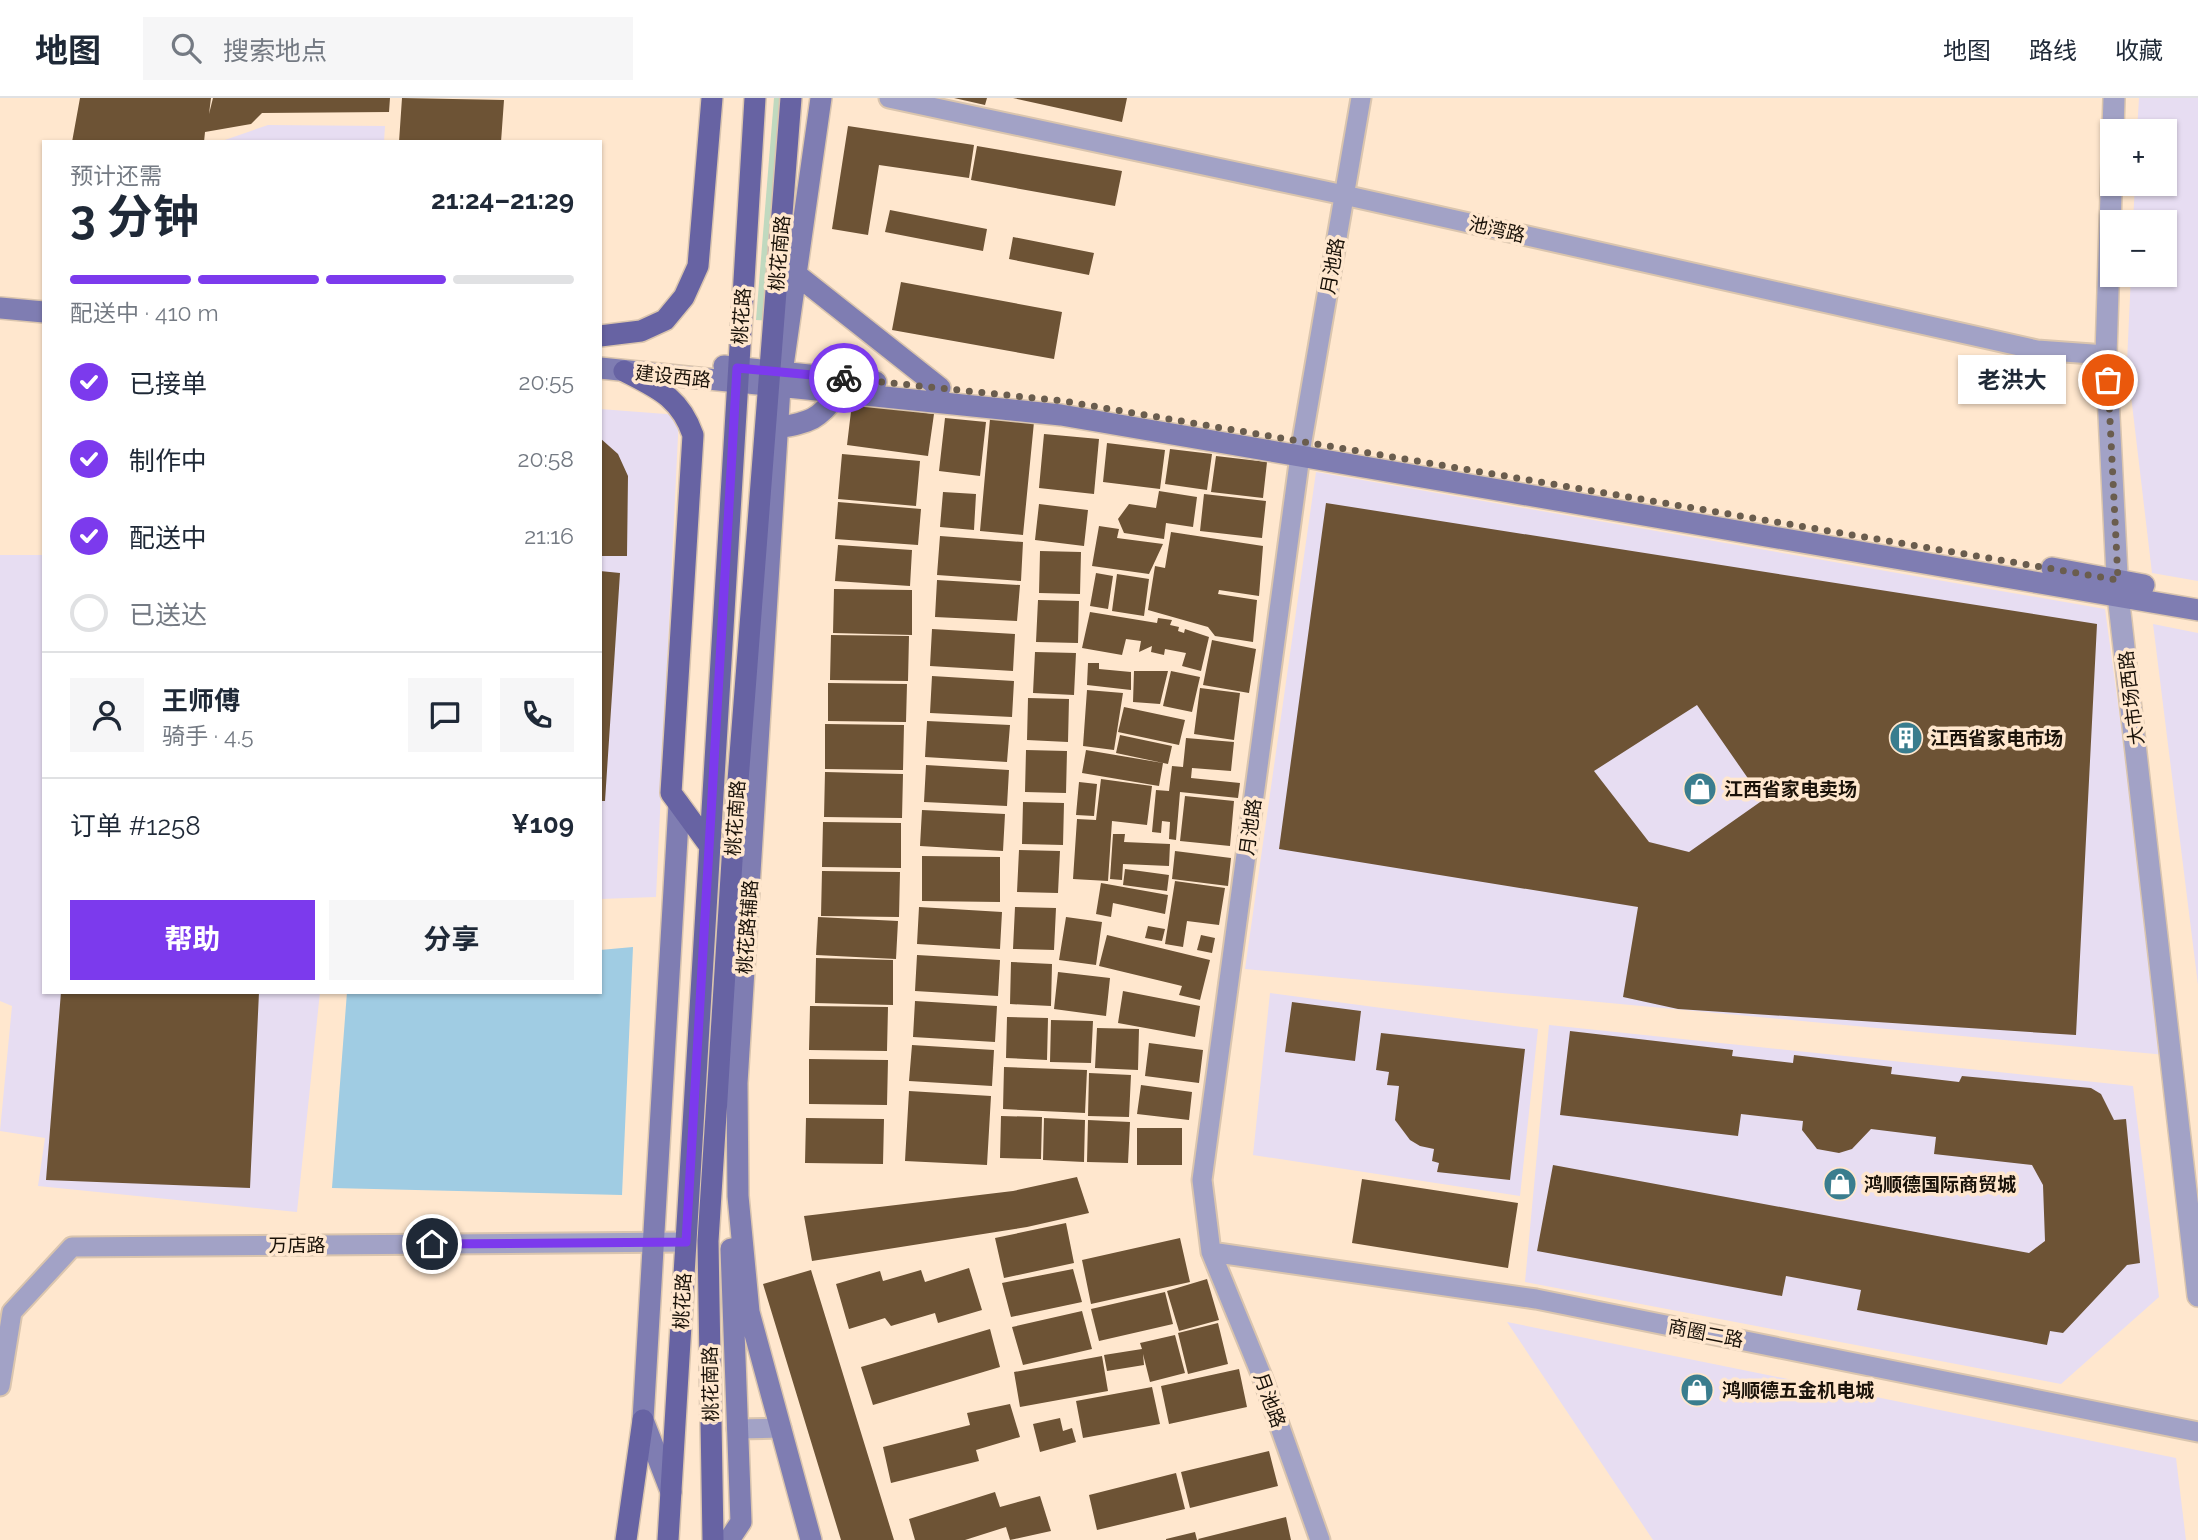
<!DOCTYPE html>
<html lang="zh">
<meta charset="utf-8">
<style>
:root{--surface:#fff;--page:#f6f6f7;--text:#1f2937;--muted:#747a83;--line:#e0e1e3;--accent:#7c3aed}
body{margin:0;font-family:Raleway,"Noto Sans SC",sans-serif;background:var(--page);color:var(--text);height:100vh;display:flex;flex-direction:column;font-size:26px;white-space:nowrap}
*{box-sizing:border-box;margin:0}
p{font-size:23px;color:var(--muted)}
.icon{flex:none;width:38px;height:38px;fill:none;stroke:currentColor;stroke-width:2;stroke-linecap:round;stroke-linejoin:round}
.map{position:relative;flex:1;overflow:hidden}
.side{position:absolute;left:42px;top:42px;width:560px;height:854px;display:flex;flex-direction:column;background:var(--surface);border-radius:0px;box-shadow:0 2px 5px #0004}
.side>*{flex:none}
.fabs{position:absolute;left:2100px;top:21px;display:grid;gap:14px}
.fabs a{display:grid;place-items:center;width:77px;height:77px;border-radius:0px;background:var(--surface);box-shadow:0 2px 5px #0004;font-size:35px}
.pin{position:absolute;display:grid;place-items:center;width:60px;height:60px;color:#fff;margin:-30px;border:4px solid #fff;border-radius:50%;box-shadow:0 2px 7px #0007}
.courier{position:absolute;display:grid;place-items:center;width:70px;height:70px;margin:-35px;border:5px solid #7c3aed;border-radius:50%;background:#fff;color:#222;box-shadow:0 2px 9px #0007}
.bubble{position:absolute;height:49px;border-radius:0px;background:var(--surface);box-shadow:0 2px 5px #0004;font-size:23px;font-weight:700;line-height:49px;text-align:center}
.overview em{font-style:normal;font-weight:700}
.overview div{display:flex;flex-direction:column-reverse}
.overview{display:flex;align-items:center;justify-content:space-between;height:119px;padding:0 28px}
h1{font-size:46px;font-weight:700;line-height:52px}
.bar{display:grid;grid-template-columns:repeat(4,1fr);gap:10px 7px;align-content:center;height:84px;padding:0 28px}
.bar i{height:9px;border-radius:5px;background:var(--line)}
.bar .selected{background:var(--accent)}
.bar p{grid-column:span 4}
.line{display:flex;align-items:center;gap:18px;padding:0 28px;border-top:2px solid var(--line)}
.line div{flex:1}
.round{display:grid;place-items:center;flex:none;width:74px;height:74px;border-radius:0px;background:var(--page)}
ol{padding:0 28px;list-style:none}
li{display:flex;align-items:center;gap:21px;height:77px}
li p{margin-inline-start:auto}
li .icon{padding:7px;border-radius:50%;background:var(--accent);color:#fff;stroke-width:4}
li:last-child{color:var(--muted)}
li i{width:38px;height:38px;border:4px solid var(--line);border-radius:50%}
.button{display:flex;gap:14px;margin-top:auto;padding:14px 28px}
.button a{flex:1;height:80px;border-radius:0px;background:var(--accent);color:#fff;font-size:28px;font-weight:700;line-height:80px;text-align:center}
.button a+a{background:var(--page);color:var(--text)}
header{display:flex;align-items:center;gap:42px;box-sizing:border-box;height:98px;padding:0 35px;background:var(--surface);border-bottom:2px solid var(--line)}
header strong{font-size:33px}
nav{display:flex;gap:38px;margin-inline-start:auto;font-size:24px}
.search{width:490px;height:63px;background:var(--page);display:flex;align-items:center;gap:18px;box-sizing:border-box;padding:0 24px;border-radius:0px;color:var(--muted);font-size:26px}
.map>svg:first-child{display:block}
</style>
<header>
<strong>地图</strong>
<div class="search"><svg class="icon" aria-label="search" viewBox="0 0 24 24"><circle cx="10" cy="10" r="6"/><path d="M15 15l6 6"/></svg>搜索地点</div>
<nav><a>地图</a><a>路线</a><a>收藏</a></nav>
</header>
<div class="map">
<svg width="2198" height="1442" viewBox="0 0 2198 1442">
<rect width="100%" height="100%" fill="#ffe7ce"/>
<path fill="#e7ddf2" d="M2139 0H2198V483L2152 475 2127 264 2131 177H2165V124H2133L2135 86H2165V33H2137Z
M268 27 385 28 384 44H219Z
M600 311 679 317 656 799 600 801Z
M1316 374 2105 511 2166 957 1245 871Z
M0 457H44V894H320L297 1114 38 1088 45 1040 0 1033 12 908 0 903Z
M2153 526 2198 535V887Z
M1270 895 1538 931 1520 1098 1253 1057Z
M1549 927 2133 988 2159 1199 2061 1286 1525 1184Z
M1507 1224 2176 1360 2186 1442H1653Z"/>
<path fill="#c0d9bf" d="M774 0H798L773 223 756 222Z"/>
<path fill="#a0cce3" d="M633 849 622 1097 332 1090 347 894H600V852Z"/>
<path fill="#6d5335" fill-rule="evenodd" d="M80 0H211L209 16 213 0H390L389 14 262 15 251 26 205 34 204 44H72Z
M402 0 504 2 501 44H399Z
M954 0H987L985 7Z
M1013 0H1127L1122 24Z
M848 28 974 47 969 80 879 67 868 137 832 131Z
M977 48 1122 73 1115 108 971 82Z
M890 112 987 131 983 153 885 134Z
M1013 139 1094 155 1089 177 1009 161Z
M901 184 1062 214 1054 261 892 232Z
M852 305 934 316 928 358 847 347Z
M945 320 986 324 980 378 939 373Z
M990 321 1034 324 1023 437 980 433Z
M1044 336 1099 341 1094 396 1039 390Z
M600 340 618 356 628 378 627 458H600Z
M1107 345 1165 352 1160 391 1103 384Z
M1170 351 1212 356 1207 392 1165 386Z
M842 356 920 363 916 408 838 401Z
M1216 358 1267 364 1263 400 1211 394Z
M1159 393 1197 399 1193 429 1166 425 1164 441 1124 435 1118 421 1129 406 1156 410Z
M943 394 976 396 974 432 940 429Z
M1204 396 1266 403 1262 440 1200 433Z
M838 404 921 411 918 447 835 441Z
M1326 405 2097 526 2076 937 1678 911 1623 899 1638 809 1279 751ZM1697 607 1763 702 1689 754 1649 744 1594 673Z
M1039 406 1088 412 1084 448 1035 442Z
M1099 428 1119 431 1117 440 1163 446 1149 476 1092 468Z
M1171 434 1263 448 1259 498 1219 492 1218 496 1257 502 1253 544 1215 538 1208 529 1148 512 1155 468 1165 470Z
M940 438 1023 444 1021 483 937 477Z
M838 447 912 452 910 488 835 483Z
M1040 453 1081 454 1080 496 1039 495Z
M600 473 620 475 605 703H600Z
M1096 475 1113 478 1108 511 1090 508Z
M1117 476 1149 481 1144 518 1112 513Z
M937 482 1020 487 1017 523 935 519Z
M834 491 912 492V537L833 535Z
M1038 502 1079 503 1078 545 1036 544Z
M1090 514 1157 525 1158 520 1172 522 1170 527 1179 529 1178 533 1184 535 1185 531 1209 539 1201 573 1182 568 1186 555 1165 551 1164 557 1151 554 1152 548 1139 554 1141 543 1126 541 1122 557 1082 550Z
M932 531 1015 536 1013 573 930 568Z
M831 537 909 538 908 583 830 582Z
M1212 542 1256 551 1249 595 1203 587Z
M1035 554 1076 555 1074 597 1033 595Z
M1088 565H1099V571L1131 574V592L1087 587Z
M1134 573H1168L1160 606 1133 604Z
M1171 573 1200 579 1192 614 1163 608Z
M932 578 1014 583 1012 619 930 615Z
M828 585 907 586 906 624 828 623Z
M1200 590 1240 595 1234 642 1194 636Z
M1087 592 1123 595 1114 652 1083 648Z
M1028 600 1069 601 1068 644 1027 642Z
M1124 609 1185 622 1179 647 1118 634Z
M927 623 1010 627 1007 664 925 659Z
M825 626 904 627 903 672 825 671Z
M1120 637 1172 648 1168 666 1116 655Z
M1186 640 1234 644 1231 673 1192 670 1191 680 1240 685 1238 700 1180 694 1176 742 1169 741 1170 724 1162 723 1161 735 1152 734 1156 692 1169 693 1172 668 1183 669Z
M1026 652 1067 653 1066 695 1025 694Z
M1086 652 1163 665 1159 688 1082 675Z
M926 667 1009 672 1007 708 924 704Z
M825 674 903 676 902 720 824 719Z
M1101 681 1152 688 1147 727 1112 723 1108 783 1073 781 1077 721 1096 722Z
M1079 684 1097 686 1094 718 1076 717Z
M1185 698 1234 703 1230 748 1180 743Z
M1023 704 1064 705 1063 747 1022 746Z
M922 712 1005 716 1003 753 920 748Z
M823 724 901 725V770L822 769Z
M1113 736H1125L1124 744 1170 746 1169 768 1123 766 1122 782 1110 781Z
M1019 752 1060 753 1058 795 1017 794Z
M1175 753 1231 760 1228 788 1172 781Z
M922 758 1000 759V804L922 803Z
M1125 771 1169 777 1167 793 1123 787Z
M822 773 900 774 899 819 821 818Z
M1175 783 1225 790 1219 827 1187 823 1183 849 1165 846Z
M1101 785 1168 797 1165 816 1113 805 1111 819 1096 816Z
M919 809 1002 814 1000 851 917 846Z
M1015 809 1056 810 1054 852 1013 851Z
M818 819 898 823 896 861 816 857Z
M1066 819 1102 824 1096 867 1059 862Z
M1148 828 1165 831 1162 843 1145 840Z
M1107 837 1210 862 1200 902 1179 897 1182 888 1099 868Z
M1201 837 1215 840 1212 855 1197 852Z
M917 857 1000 862 998 898 915 893Z
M816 860 893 862V907L815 905Z
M1011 864 1052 866 1051 908 1010 906Z
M1058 874 1110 880 1106 918 1054 911Z
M1123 893 1200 908 1195 939 1118 925Z
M61 894H259L250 1090 46 1082Z
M915 903 997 908 995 944 913 939Z
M1292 904 1361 913 1355 963 1285 954Z
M810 908 888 909 887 953 809 952Z
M1007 919 1048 920 1047 962 1006 960Z
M1051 922 1093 923 1091 965 1050 964Z
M1097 930 1139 931 1138 972 1095 970Z
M1570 933 1733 952 1732 958 1793 965 1794 957 1892 969 1891 976 1959 984 1962 978 2091 990 2101 996 2114 1022 2126 1021 2140 1165 2127 1167 2063 1235 2050 1233 2047 1247 1857 1212 1861 1192 1786 1178 1782 1198 1537 1153 1553 1067 2029 1155 2045 1143 2043 1087 2032 1067 1934 1056 1936 1039 1871 1031 1852 1051 1839 1055 1817 1051 1802 1032 1803 1023 1741 1016 1738 1038 1560 1017Z
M1381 935 1525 951 1510 1082 1437 1074 1439 1065 1432 1063 1434 1051 1420 1048 1410 1042 1395 1022 1399 988 1387 987 1389 974 1376 972Z
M1149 945 1203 952 1199 985 1145 978Z
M912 947 994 952 992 988 909 983Z
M809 961 888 962 887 1007 809 1006Z
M1004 969 1087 972 1085 1015 1003 1011Z
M1089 975 1131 977 1129 1019 1088 1018Z
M1141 987 1192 994 1189 1022 1137 1016Z
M909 993 991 998 987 1067 905 1063Z
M1001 1018 1042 1019 1041 1061 1000 1060Z
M806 1020 884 1021 883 1066 805 1065Z
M1044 1020 1085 1022 1084 1064 1043 1062Z
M1088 1022 1130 1024 1128 1065 1087 1064Z
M1137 1030H1182V1067H1137Z
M1077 1079 1089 1115 1027 1129 812 1163 804 1118 1013 1093Z
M1362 1081 1518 1105 1508 1170 1352 1145Z
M1066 1125 1074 1165 1004 1180 995 1140Z
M1180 1140 1190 1184 1091 1206 1082 1162Z
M969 1170 982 1212 938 1225 935 1215 891 1228 885 1220 849 1231 836 1186 880 1173 883 1183 921 1172 925 1184Z
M1073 1171 1082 1204 1011 1219 1002 1185Z
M811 1172 894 1442H841L763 1186Z
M1207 1181 1219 1222 1179 1233 1167 1193Z
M1165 1194 1173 1226 1099 1243 1091 1211Z
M1082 1213 1092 1251 1023 1267 1012 1229Z
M1218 1225 1228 1266 1188 1276 1178 1235Z
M990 1231 1000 1269 873 1307 861 1269Z
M1175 1237 1185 1275 1150 1284 1143 1256 1144 1267 1107 1273 1104 1257 1142 1251 1140 1245Z
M1102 1258 1108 1293 1020 1309 1014 1274Z
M1239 1271 1247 1309 1169 1326 1161 1288Z
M1152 1289 1160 1326 1083 1340 1076 1303Z
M1010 1306 1020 1339 976 1352 979 1363 891 1385 883 1349 970 1327 967 1315Z
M1060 1320 1063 1333 1072 1330 1076 1344 1040 1354 1033 1326Z
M1269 1353 1278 1388 1190 1410 1181 1374Z
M1176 1375 1185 1411 1097 1432 1089 1397Z
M995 1394 1000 1409 1040 1398 1051 1433 1010 1442 1006 1429 965 1442H915L909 1421Z
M1286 1419 1291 1442H1199L1198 1441Z
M1195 1434 1197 1442H1166V1441Z"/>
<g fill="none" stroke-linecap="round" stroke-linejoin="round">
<defs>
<path id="minor" d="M889 0 1344 97 2037 252 2106 257
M1211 1154 1536 1201 2198 1334
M0 1288 12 1214 72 1149 686 1144
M737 1331 781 1330
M1320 1442 1263 1281 1211 1154 1202 1082 1302 343 1361 0"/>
<path id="tertiary" d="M2114 0 2106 257 2118 497 2198 1198"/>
<path id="secondary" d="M797 177 940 290
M0 210 44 214
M724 268 876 284
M600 270 1061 317 2198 512
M778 330C810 324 819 322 838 295
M2052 470 2144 487
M671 1394 643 1322 679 706
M729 1442 741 1424 731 1151
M811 1442 749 1214 738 1098 737 985 780 289 821 0"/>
<path id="primary" d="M600 238 641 233 665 222 684 199 698 168 712 0
M624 273C657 290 680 299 693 337L671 695 709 747
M626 1442 643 1322
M668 1442 755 0
M713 1442 708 1143 733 747 791 0"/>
</defs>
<use href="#minor" stroke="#dac5ae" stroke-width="23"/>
<use href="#tertiary" stroke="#dac5ae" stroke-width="24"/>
<use href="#secondary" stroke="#dac5ae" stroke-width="24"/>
<use href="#primary" stroke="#dac5ae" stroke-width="24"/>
<use href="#minor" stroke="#a2a2c6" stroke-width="19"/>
<use href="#tertiary" stroke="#a2a2c6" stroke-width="21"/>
<use href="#secondary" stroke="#7f7db2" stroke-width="21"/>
<use href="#primary" stroke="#6763a3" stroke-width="21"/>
</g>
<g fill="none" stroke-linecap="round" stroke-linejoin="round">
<path stroke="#6a5d4e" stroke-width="7" stroke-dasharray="0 12.6" d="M844 280 1063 303 2118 482 2108 282"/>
<path stroke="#7c3aed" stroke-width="9" d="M432 1146 686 1144 737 270 844 280"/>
</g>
<defs>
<symbol id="building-disc" viewBox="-11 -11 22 22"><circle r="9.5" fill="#3a7d8e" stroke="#ffe7ce"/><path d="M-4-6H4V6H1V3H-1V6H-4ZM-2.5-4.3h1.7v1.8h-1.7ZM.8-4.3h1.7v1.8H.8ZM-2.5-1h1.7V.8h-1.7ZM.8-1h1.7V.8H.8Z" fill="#fff"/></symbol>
<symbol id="shop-disc" viewBox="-11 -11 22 22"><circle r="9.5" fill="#3a7d8e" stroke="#ffe7ce"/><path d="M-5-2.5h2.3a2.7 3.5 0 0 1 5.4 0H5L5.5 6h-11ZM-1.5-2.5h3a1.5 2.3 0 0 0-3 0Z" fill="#fff"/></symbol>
</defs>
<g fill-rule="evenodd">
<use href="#building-disc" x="1887" y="621" width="38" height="38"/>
<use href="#shop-disc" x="1681" y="672" width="38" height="38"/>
<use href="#shop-disc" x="1821" y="1067" width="38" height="38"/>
<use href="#shop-disc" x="1678" y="1273" width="38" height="38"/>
</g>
<g text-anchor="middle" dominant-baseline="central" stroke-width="7" stroke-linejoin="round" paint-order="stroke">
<g font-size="19" fill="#1a1209" stroke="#ffe7ce">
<text transform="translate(1497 131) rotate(13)">池湾路</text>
<text transform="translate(779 155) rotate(-85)">桃花南路</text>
<text transform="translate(1332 168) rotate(-80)">月池路</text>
<text transform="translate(741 218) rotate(-86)">桃花路</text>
<text transform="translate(673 278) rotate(6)">建设西路</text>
<text transform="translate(2131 600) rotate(-97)">大市场西路</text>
<text transform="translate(735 720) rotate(-86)">桃花南路</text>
<text transform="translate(1250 729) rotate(-82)">月池路</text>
<text transform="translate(747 829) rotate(-86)">桃花路辅路</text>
<text x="297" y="1147">万店路</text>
<text transform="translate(682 1203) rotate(-87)">桃花路</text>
<text transform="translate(1706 1235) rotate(11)">商圈二路</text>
<text transform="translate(710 1286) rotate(-91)">桃花南路</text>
<text transform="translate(1270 1302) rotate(70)">月池路</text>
</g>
<g font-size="19" font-weight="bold" fill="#1a1209" stroke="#ffe7ce" text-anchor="start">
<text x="1930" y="640">江西省家电市场</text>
<text x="1724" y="691">江西省家电卖场</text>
<text x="1864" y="1086">鸿顺德国际商贸城</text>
<text x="1722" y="1292">鸿顺德五金机电城</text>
</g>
</g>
</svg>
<div class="fabs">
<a>+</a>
<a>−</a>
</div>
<div class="pin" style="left:2108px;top:282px;background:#ea580c"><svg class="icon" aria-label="bag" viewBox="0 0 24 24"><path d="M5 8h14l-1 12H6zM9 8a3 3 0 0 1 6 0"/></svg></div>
<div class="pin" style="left:432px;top:1146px;background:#1f2937"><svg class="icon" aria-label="home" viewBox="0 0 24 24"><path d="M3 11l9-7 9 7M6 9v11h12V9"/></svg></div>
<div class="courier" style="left:844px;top:280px"><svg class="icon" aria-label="bike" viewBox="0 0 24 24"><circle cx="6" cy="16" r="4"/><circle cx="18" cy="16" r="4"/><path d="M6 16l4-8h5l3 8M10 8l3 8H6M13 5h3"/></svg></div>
<div class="bubble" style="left:1958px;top:257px;width:108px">老洪大</div>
<section class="side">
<div class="overview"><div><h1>3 分钟</h1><p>预计还需</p></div><em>21:24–21:29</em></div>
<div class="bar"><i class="selected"></i><i class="selected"></i><i class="selected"></i><i></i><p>配送中 · 410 m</p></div>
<ol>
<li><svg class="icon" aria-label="check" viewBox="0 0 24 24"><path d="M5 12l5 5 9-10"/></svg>已接单<p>20:55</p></li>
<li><svg class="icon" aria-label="check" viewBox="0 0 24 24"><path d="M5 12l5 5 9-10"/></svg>制作中<p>20:58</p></li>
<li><svg class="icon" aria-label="check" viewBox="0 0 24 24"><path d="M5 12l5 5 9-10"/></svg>配送中<p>21:16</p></li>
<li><i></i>已送达</li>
</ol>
<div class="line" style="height:126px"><a class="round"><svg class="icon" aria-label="person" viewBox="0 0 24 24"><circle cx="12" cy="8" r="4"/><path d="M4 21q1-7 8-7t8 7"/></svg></a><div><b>王师傅</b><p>骑手 · 4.5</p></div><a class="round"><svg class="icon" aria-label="chat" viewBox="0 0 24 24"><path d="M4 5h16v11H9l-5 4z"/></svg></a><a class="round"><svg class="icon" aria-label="phone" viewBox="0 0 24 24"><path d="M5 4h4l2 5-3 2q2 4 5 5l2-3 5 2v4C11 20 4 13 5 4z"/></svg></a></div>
<div class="line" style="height:91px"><div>订单 #1258</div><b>¥109</b></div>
<div class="button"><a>帮助</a><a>分享</a></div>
</section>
</div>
